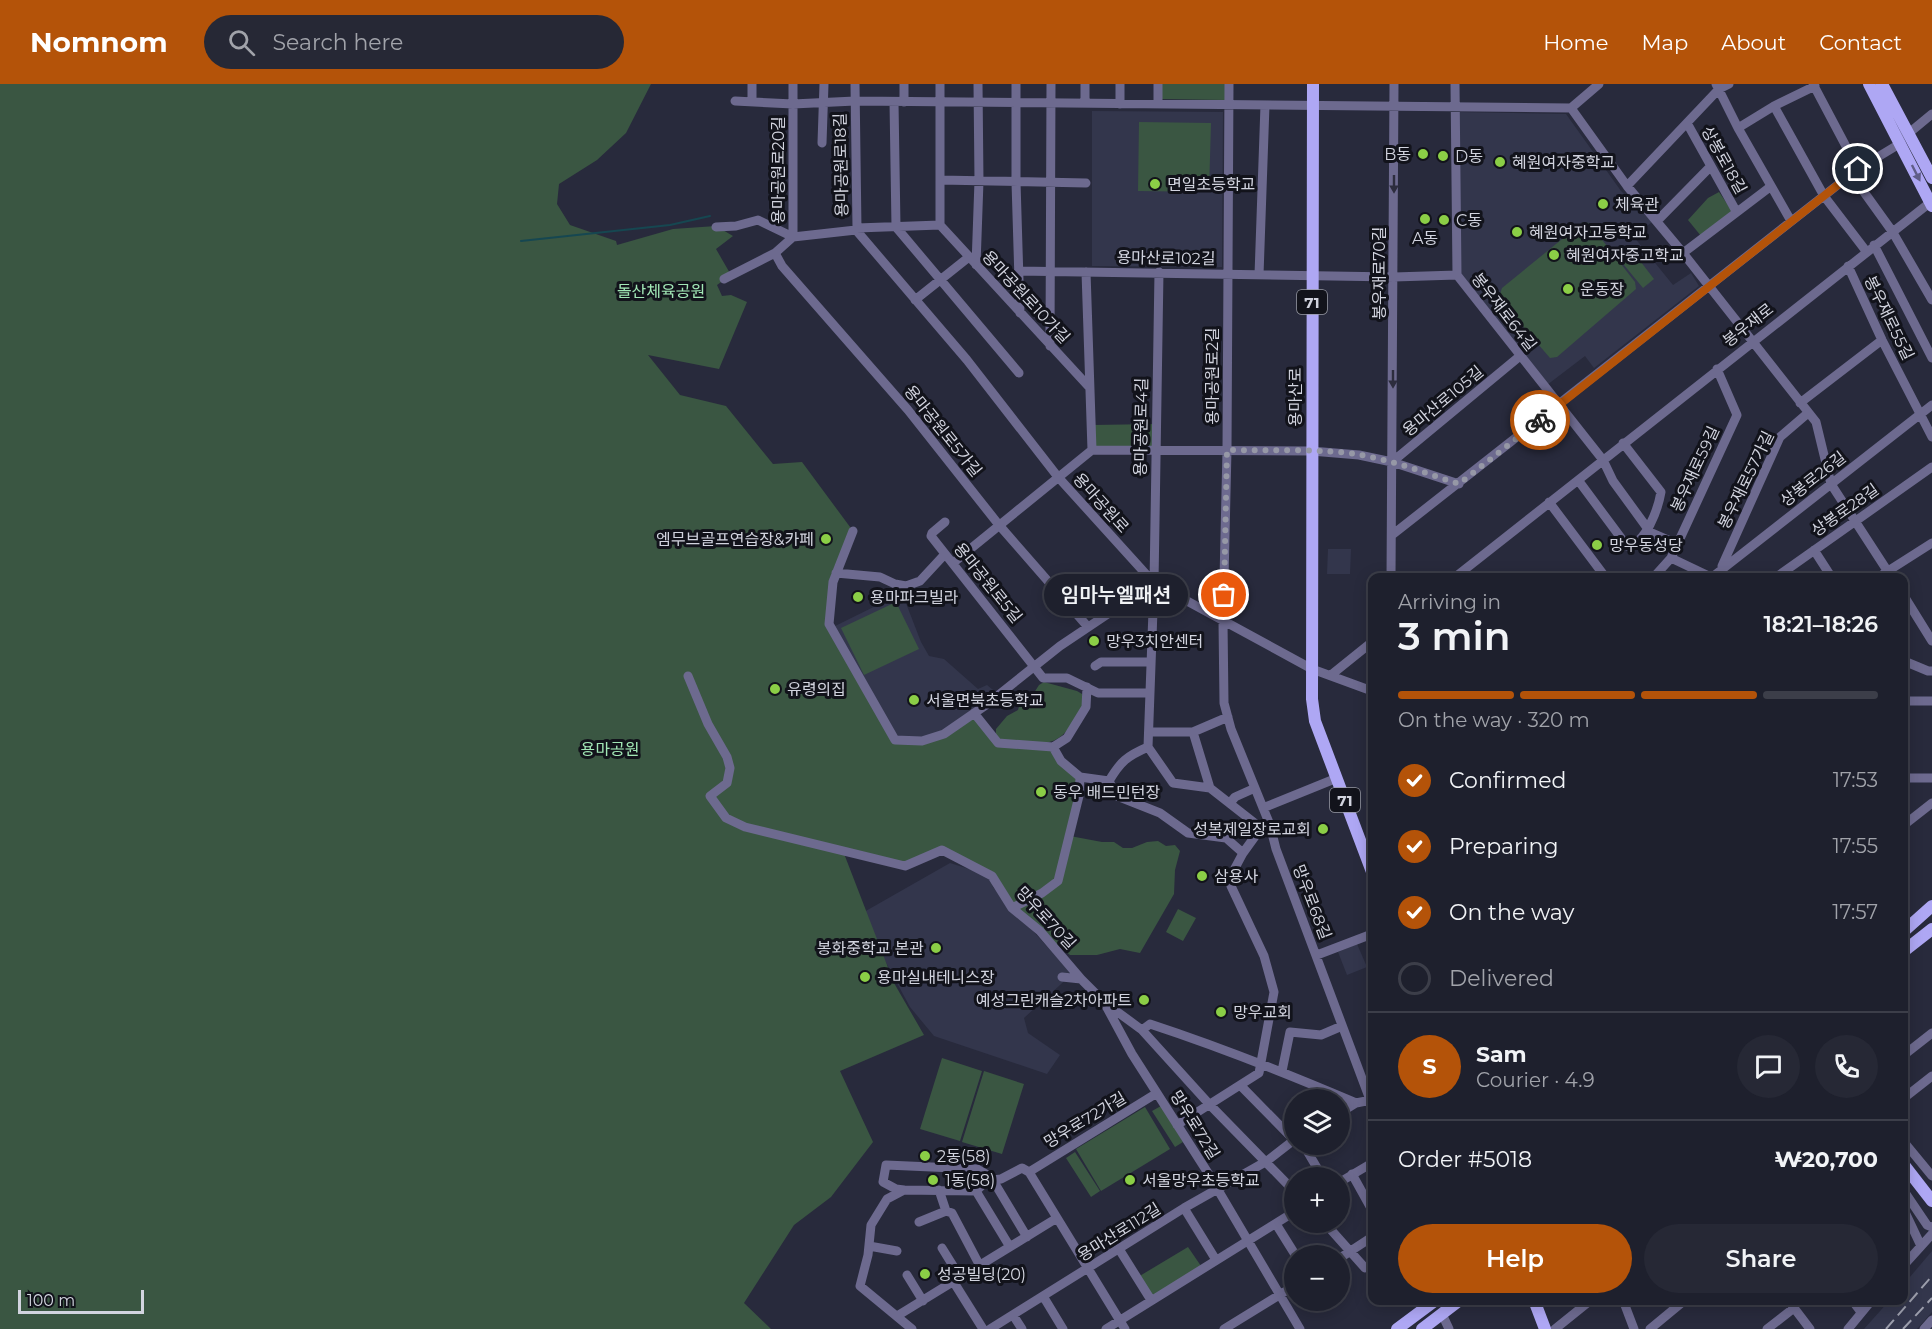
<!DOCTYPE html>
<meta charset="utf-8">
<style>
:root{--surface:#1e202d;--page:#262835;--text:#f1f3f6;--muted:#a1a3aa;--line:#3c3e49;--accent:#b45309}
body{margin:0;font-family:Montserrat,"Noto Sans KR",sans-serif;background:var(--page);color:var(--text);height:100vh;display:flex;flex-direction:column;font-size:22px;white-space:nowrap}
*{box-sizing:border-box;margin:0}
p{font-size:20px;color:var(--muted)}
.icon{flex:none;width:33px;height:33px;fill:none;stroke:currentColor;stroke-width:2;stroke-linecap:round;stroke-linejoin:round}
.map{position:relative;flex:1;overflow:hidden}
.details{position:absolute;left:1368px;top:489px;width:540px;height:732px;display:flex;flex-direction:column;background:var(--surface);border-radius:12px;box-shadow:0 3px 15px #0003,0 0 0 2px var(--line)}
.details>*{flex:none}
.fabs{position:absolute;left:1284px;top:1005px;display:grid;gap:12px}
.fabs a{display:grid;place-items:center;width:66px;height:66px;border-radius:50%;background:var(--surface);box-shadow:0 3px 15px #0003,0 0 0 2px var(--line);font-size:30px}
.scale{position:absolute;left:18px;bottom:15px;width:126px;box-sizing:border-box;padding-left:6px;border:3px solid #d2d4df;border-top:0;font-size:16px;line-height:21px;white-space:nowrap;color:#d2d4df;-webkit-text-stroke:4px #12131b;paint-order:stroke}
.pin{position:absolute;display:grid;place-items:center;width:51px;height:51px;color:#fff;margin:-26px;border:3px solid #fff;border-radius:50%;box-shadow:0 2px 6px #0007}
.courier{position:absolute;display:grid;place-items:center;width:60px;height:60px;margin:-30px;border:4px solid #b45309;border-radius:50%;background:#fff;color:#222;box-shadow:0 2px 8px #0007}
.bubble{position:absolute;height:42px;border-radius:21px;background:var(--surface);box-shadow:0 3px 15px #0003,0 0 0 2px var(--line);font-size:20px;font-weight:600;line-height:42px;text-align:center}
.overview em{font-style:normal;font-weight:600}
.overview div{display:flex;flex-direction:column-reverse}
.overview{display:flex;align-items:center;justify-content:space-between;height:102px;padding:0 30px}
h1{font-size:39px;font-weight:600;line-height:45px}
.bar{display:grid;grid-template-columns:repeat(4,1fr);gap:9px 6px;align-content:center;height:72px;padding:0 30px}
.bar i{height:8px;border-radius:4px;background:var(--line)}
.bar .active{background:var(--accent)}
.bar p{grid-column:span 4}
.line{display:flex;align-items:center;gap:15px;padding:0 30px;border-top:2px solid var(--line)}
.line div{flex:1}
.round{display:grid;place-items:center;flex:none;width:63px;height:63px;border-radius:32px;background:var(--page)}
ol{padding:0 30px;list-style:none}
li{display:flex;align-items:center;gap:18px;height:66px}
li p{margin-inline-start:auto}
li .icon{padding:6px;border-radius:50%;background:var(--accent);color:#fff;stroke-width:4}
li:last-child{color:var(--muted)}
li i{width:33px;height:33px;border:3px solid var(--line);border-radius:50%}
.cta{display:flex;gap:12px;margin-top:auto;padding:12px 30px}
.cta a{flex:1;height:69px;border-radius:36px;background:var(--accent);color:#fff;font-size:24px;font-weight:600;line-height:69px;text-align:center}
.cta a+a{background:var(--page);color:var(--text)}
header{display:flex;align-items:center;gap:36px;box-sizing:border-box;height:84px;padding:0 30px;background:var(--accent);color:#fff}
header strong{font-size:28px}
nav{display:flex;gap:33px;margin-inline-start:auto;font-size:21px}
.search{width:420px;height:54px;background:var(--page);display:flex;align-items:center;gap:15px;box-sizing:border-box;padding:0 21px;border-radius:33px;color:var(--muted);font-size:22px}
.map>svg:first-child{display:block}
</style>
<header>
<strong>Nomnom</strong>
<div class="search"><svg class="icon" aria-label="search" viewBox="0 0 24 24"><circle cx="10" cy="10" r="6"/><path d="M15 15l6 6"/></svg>Search here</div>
<nav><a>Home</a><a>Map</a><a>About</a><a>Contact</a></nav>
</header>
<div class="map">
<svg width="1932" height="1245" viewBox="0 0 1932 1245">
<rect width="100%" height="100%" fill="#282a3c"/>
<path fill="#33364c" d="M1092 27 1223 28 1222 183 1092 182Z
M1457 28 1566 30 1621 107 1652 138 1634 153 1673 201 1691 189 1699 202 1594 284 1585 272 1547 301 1460 189Z
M1328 465H1351L1350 490H1327Z
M902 509 921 558 929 572 944 575 978 605 987 601 998 610 944 650 895 656 831 544Z
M950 779 992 792 993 803 1072 890 1024 934 1028 949 1060 971 1047 990 934 952 910 923 884 875 864 828Z
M1357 860 1367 883 1347 891 1338 868Z
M1932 1167V1228L1917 1245H1864L1889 1217 1904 1216V1200Z"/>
<path fill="#3a5642" d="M0 0H651L626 49 597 76 559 100 557 120 570 141 616 157 617 161 673 145 716 142 733 152 716 165 731 191 717 201 722 212 731 211 747 218 719 285 648 271 680 311 726 322 773 380 802 378 853 447 833 498 829 540 894 656 922 657 974 629 998 659 1053 663 1080 693 1070 752 1102 758H1114L1123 764H1132L1147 758 1158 757 1166 762 1175 761 1180 767 1175 786 1174 810 1140 869 1120 865 1097 871H1070L1012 824 991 792 942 766 905 782 843 767 894 899 924 951 840 987 873 1058 831 1113 794 1141 744 1219 771 1245H0Z
M1160 0H1225V16L1160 15Z
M1139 38 1211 39 1209 108 1138 107Z
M1719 108 1732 127 1701 152 1688 136 1708 114Z
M1583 138 1589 139 1635 198 1636 205 1557 273 1550 274 1502 218 1500 210 1502 204Z
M1631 165 1654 195 1643 204 1619 175Z
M1156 340 1155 365 1093 366 1092 341Z
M896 518 919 565 864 591 841 544Z
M1044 598 1077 607 1082 610C1085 622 1080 628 1074 637 1054 669 1034 658 1001 657L996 650V645L1007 632 1018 626 1022 612H1032L1039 601Z
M1178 825 1196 834 1183 857 1166 848Z
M942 974 982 987 960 1057 920 1045Z
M984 987 1024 1000 1002 1070 962 1058Z
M1161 1022 1183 1058 1175 1063 1152 1027Z
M1145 1023 1170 1065 1101 1107 1076 1065Z
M1075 1068 1100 1107 1091 1113 1066 1074Z
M1188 1163 1201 1182 1150 1213 1138 1193Z"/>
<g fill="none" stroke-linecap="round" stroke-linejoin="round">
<path stroke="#164751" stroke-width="2" d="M521 157 670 141 710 132"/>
<path stroke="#6d6a8f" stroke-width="9" d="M752 0V17
M855 0 857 144
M904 0V18
M1016 0V98L1020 229
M1229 0 1227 366 1223 538 1224 619 1231 645 1270 741 1276 765 1372 1021
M1455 0 1457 191 1603 376 1613 397 1648 445
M1716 0 1738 44 1791 137
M1813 0 1858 85
M735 17 793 20 855 17 1571 24
M894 18 896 143 1019 289
M1085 19V0
M1158 19V0
M1120 20V0
M1774 22 1824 112 1866 167
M1571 24 1627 102 1683 169 1816 338 1831 400 1892 494
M1571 24 1599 0
M1687 39 1736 127
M1738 44 1774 22 1815 2
M1909 49 1932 30
M822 59 824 0
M1851 90 1892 147 1932 216
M940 96 1086 99
M1627 102 1719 5 1729 0
M1657 137 1711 82
M940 141 1090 304
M940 141V0
M716 143 736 142 758 136 793 153 856 146 967 276 1058 393 1154 499 1312 585 1372 607
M856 146 857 144 940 141
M1874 161 1932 274
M775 169 782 182 908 326 999 441 1088 543
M1683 169 1770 103
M976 181 979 97 978 0
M1848 182 1882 256 1932 353
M1018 187 1394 193 1457 191
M1159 188 1154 499 1148 663 1173 699 1210 704 1261 744 1270 741
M1259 191 1265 21
M724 195 775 169 793 153V0
M915 216 969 173
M1050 262 1051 0
M1800 319 1882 256
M1092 366 1311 367 1359 371 1392 378 1520 272
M1392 378 1459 400
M1578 396 1627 462C1646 460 1658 425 1661 408L1623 359
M1549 418 1606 494
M945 438 932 449 931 452 1043 594H1067L1098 609H1150
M853 447 833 498 829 540 895 656 922 657 944 650 986 621 1060 562 1154 499
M1647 447 1677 460
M1392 451 1858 85 1901 59
M1814 466 1832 494
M1671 474 1713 494
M953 479 1092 366 1086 188
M1722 482 1780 353 1808 329
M836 489 880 493 895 500 906 502 920 497 945 470
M1391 494 1394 0
M1454 494 1932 117
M1653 494 1671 474 1737 331 1717 285
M1711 494 1932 321
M1775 494 1932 383
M1877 494 1932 459
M1904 512 1932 557
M1904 577 1928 587H1932
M1095 582 1101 578H1151
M1331 591 1372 558
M688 592 708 640 727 673 730 684 727 699 710 712 726 734 745 743 905 782 942 766 992 792 1012 824 1040 847 1081 895 1104 918 1142 946 1210 1021 1294 1107
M1904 617H1932
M974 629 998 659 1053 663 1067 654 1086 623 1087 603
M1149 648H1193L1228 633
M1193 648 1210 704
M1053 663 1061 677 1080 693
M1080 693 1109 697 1117 712 1160 729 1188 749 1226 754 1243 769 1235 784 1231 802 1264 872 1274 908 1259 989 1177 1041
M1904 694H1932
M1109 697C1120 678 1127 672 1148 663
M1230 719 1235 713 1255 704
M1263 724 1337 694
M1904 741 1932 719
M1243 769 1261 744
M1012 824 1042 809 1058 797 1079 712 1080 693
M1317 871 1372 850
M1062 893 1081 895
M1105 920 1132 970 1208 1089 1300 1245
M1142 946 1150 940C1220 963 1288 990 1356 1019
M1904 971 1932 949
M1282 987 1290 948 1321 951 1342 942
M1241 1002 1294 1056
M1904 1014 1932 992
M1340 1029 1356 1019 1371 1016
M1904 1058 1932 1092
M1303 1060 1323 1094
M1029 1088 1125 1245
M1029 1088 1157 1009
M1352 1090 1372 1126
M993 1096 1001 1095 1022 1084 1029 1088
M1340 1098 1372 1079
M904 1106 896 1105 883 1098 886 1081 977 1085 991 1093 1027 1153
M976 1107 1010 1163
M1904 1107 1927 1141 1932 1143
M1184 1124 1216 1176
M1904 1126 1921 1162
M946 1127 952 1129 980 1182
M919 1138 946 1127 939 1106
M1324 1138 1365 1184
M1276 1140 1296 1172
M869 1162 897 1167
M942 1164 960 1193
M1119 1165 1151 1216
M1340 1174 1372 1153
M1904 1181 1932 1150
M907 1191 923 1217
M953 1197 983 1245
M1043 1212 1063 1245
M1623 1216 1634 1245
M1788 1216 1810 1245
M1852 1216 1861 1228
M1442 1230 1449 1245
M1013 1231 1022 1245
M897 1232 1057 1134
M912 1245 860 1202 868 1171 871 1141 887 1115 904 1106 976 1107 991 1093
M990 1245 1184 1124 1267 1077 1294 1056
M1106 1245 1294 1128
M1224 1245 1294 1202
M1555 1245 1591 1216
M1650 1245 1685 1216
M1767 1245 1794 1224
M1848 1245 1872 1216
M1924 1245 1932 1236"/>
<path stroke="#aea7f4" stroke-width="12" d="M1313 0 1312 615 1315 637 1372 788
M1869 0 1932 122
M1882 0 1932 94
M1904 847 1932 822
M1904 867 1932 845
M1904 1081 1932 1117
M1534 1216 1545 1245
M1397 1245 1436 1216
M1422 1245 1460 1216"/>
<path stroke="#9c9eac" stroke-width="2" stroke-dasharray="12 6" stroke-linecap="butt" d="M1886 1245 1932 1192
M1903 1245 1932 1214"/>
</g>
<defs><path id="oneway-solid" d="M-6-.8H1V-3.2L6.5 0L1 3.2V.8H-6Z" transform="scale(1.5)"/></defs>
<use fill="#605d88" href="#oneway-solid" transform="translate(1916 89) rotate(63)"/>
<g fill="#2d2d3e">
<use href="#oneway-solid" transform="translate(1394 100) rotate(90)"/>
<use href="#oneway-solid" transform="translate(1393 295) rotate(90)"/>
</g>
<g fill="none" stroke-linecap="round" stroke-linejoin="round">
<path stroke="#9698a6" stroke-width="6" stroke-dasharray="0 10.8" d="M1224 511 1227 366C1268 367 1322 364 1361 371 1394 377 1426 389 1459 400L1540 336"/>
<path stroke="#b45309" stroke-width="8" d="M1540 336 1858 85"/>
</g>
<g fill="#8bce46" stroke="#12131b" stroke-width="2">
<circle cx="1423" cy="70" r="6"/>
<circle cx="1443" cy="72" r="6"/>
<circle cx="1500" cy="78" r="6"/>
<circle cx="1155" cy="100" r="6"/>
<circle cx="1603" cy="120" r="6"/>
<circle cx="1425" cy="135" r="6"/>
<circle cx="1444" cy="136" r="6"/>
<circle cx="1517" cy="148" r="6"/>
<circle cx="1554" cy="171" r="6"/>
<circle cx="1568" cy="205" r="6"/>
<circle cx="826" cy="455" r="6"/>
<circle cx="1597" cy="461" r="6"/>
<circle cx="858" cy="513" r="6"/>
<circle cx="1094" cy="557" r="6"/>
<circle cx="775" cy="605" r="6"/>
<circle cx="914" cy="616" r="6"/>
<circle cx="1041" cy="708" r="6"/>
<circle cx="1323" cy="745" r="6"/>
<circle cx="1202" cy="792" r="6"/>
<circle cx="936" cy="864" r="6"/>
<circle cx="865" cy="893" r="6"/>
<circle cx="1144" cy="916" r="6"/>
<circle cx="1221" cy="928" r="6"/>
<circle cx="925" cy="1072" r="6"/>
<circle cx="933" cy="1096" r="6"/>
<circle cx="1130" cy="1096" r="6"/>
<circle cx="925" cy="1190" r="6"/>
</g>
<g text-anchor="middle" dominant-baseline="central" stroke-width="6" stroke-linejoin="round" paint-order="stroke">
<g fill="#12131b" stroke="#989aa4" stroke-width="1.5">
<rect x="1297" y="206" width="30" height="24" rx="4.5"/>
<rect x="1330" y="704" width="30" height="24" rx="4.5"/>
</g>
<g font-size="15" font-weight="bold" fill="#d2d4df">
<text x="1312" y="218">71</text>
<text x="1345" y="716">71</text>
</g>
<g font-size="16" fill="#d2d4df" stroke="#12131b" text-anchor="start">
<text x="1411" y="70" text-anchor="end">B동</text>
<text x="1455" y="72">D동</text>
<text x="1512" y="78">혜원여자중학교</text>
<text x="1167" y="100">면일초등학교</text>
<text x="1615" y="120">체육관</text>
<text x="1456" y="136">C동</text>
<text x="1529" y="148">혜원여자고등학교</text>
<text x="1425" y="154" text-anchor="middle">A동</text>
<text x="1566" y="171">혜원여자중고학교</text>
<text x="1580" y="205">운동장</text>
<text x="814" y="455" text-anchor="end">엠무브골프연습장&amp;카페</text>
<text x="1609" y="461">망우동성당</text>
<text x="870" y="513">용마파크빌라</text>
<text x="1106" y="557">망우3치안센터</text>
<text x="787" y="605">유령의집</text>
<text x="926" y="616">서울면북초등학교</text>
<text x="1053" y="708">동우 배드민턴장</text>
<text x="1311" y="745" text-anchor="end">성복제일장로교회</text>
<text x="1214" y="792">삼용사</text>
<text x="924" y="864" text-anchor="end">봉화중학교 본관</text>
<text x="877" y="893">용마실내테니스장</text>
<text x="1132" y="916" text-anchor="end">예성그린캐슬2차아파트</text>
<text x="1233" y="928">망우교회</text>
<text x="937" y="1072">2동(58)</text>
<text x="945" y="1096">1동(58)</text>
<text x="1142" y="1096">서울망우초등학교</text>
<text x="937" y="1190">성공빌딩(20)</text>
</g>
<g font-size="16" fill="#d2d4df" stroke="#12131b">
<text transform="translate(1724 76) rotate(61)">상봉로18길</text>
<text transform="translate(841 81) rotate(-91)">용마공원로18길</text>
<text transform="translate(778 86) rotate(-90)">용마공원로20길</text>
<text transform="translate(1166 174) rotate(1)">용마산로102길</text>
<text transform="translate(1379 189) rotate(-90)">봉우재로70길</text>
<text transform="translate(1026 213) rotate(47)">용마공원로10가길</text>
<text transform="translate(1504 228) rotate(52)">봉우재로64길</text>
<text transform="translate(1889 234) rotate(64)">봉우재로55길</text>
<text transform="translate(1748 241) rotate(-38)">봉우재로</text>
<text transform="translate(1212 292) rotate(-90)">용마공원로2길</text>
<text transform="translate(1295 313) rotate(-90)">용마산로</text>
<text transform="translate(1443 317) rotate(-40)">용마산로105길</text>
<text transform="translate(1141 343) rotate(-89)">용마공원로4길</text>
<text transform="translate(943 347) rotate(51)">용마공원로5가길</text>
<text transform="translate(1695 385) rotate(-65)">봉우재로59길</text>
<text transform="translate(1813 395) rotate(-38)">상봉로26길</text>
<text transform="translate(1746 396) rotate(-64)">봉우재로57가길</text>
<text transform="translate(1101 419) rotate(48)">용마공원로</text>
<text transform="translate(1845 426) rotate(-35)">상봉로28길</text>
<text transform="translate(988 499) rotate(51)">용마공원로5길</text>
<text transform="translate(1312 818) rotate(69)">망우로68길</text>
<text transform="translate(1046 834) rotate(47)">망우로70길</text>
<text transform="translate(1085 1036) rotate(-31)">망우로72가길</text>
<text transform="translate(1195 1041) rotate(58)">망우로72길</text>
<text transform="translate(1119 1148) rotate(-32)">용마산로112길</text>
</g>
<g font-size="16" fill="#a2e7b6" stroke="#12131b">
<text x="661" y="207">돌산체육공원</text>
<text x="610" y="665">용마공원</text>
</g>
</g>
</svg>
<div class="fabs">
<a><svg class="icon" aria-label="layers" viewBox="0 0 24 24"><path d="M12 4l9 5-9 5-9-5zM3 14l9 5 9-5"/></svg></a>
<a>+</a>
<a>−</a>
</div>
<div class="scale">100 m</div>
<div class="pin" style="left:1224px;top:511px;background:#ea580c"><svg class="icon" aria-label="bag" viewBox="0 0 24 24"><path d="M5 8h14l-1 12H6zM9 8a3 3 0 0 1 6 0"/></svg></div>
<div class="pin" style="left:1858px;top:85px;background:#1f2937"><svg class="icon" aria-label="home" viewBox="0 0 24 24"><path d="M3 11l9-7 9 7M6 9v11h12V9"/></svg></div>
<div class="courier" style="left:1540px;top:336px"><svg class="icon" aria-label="bike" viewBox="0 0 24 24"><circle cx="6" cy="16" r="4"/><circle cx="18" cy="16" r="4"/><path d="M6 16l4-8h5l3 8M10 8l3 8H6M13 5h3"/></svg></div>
<div class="bubble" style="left:1044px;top:490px;width:144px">임마누엘패션</div>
<section class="details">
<div class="overview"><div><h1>3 min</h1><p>Arriving in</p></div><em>18:21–18:26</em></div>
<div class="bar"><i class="active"></i><i class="active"></i><i class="active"></i><i></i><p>On the way · 320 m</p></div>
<ol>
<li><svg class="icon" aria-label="check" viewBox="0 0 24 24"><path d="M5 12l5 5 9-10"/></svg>Confirmed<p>17:53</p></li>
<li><svg class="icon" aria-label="check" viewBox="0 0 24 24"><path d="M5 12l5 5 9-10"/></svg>Preparing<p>17:55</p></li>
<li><svg class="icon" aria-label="check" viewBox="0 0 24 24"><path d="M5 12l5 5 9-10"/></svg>On the way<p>17:57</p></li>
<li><i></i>Delivered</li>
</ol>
<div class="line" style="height:108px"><b class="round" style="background:var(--accent);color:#fff">S</b><div><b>Sam</b><p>Courier · 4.9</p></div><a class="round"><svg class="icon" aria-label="chat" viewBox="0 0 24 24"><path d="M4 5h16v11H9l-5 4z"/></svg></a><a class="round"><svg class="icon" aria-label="phone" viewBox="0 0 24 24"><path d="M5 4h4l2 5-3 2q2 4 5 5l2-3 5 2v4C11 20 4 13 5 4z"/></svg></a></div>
<div class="line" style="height:78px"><div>Order #5018</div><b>₩20,700</b></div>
<div class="cta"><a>Help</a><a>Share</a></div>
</section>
</div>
